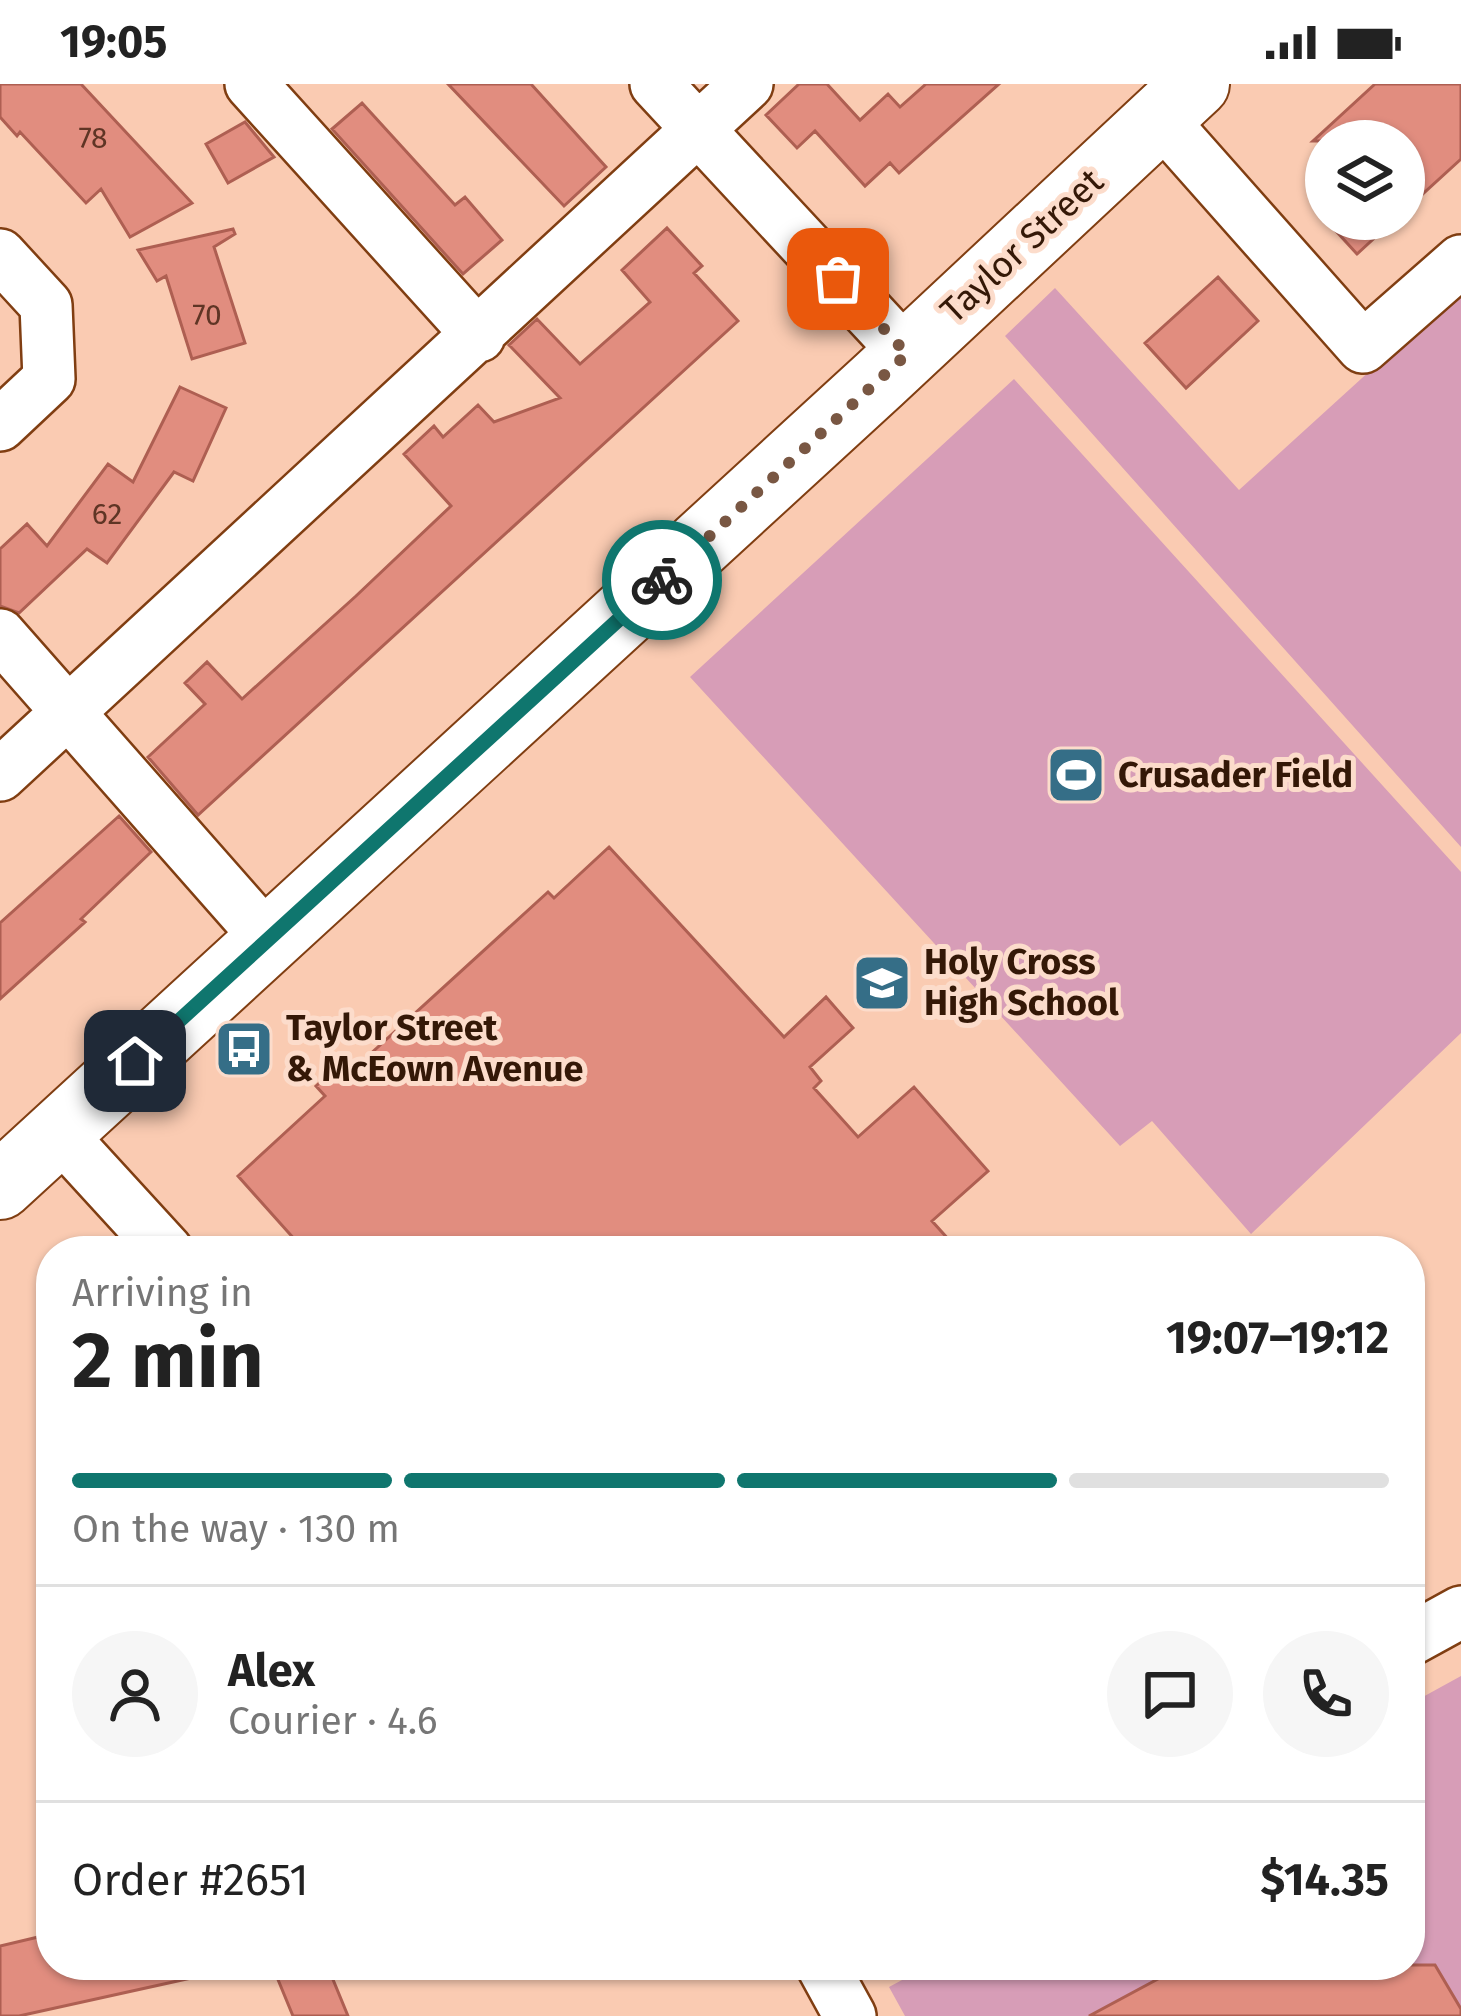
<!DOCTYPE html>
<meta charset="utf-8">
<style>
:root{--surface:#fff;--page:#f6f6f6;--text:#222;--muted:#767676;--line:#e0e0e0;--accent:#0f766e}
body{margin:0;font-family:"Fira Sans",sans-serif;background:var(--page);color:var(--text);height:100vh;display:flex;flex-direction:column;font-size:45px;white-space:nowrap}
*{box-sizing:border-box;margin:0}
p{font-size:39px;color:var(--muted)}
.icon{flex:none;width:66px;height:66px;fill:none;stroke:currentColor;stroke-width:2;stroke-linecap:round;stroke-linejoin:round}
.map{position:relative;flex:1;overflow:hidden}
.panel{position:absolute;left:36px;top:1152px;width:1389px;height:744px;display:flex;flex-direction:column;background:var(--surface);border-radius:48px;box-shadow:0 3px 9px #0004}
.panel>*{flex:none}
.controls{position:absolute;left:1305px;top:36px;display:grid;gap:24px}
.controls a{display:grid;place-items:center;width:120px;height:120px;border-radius:50%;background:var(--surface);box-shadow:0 3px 9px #0004;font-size:60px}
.pin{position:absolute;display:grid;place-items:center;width:102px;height:102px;color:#fff;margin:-51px;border-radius:24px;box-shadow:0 6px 18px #0006}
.courier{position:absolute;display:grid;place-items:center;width:120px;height:120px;margin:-60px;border:9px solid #0f766e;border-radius:50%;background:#fff;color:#222;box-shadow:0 3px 15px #0007}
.head em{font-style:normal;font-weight:700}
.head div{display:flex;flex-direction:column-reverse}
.head{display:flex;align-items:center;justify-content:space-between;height:204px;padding:0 36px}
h1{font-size:78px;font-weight:700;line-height:90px}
.bar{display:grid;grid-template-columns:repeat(4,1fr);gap:18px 12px;align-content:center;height:144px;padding:0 36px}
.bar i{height:15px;border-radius:9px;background:var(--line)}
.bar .selected{background:var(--accent)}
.bar p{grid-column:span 4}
.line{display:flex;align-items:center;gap:30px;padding:0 36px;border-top:3px solid var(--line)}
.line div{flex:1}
.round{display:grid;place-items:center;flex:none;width:126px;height:126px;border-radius:63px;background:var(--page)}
.status{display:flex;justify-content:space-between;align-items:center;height:84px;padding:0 60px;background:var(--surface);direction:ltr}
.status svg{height:33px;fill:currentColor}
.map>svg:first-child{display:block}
</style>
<div class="status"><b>19:05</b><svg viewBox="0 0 49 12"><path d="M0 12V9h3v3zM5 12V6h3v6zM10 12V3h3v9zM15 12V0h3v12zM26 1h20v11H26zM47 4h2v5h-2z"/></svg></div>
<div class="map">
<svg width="1461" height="1932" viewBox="0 0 1461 1932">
<rect width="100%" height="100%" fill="#facbb2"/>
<path fill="#d79db7" d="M1055 204 1239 406 1461 204V763L1005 252Z
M1014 295 1461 788V949L1251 1150 1152 1037 1120 1062 690 593Z
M1461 1592V1932H905L889 1903 930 1881H1410V1620Z"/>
<path fill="#e18d7f" stroke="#ae5f52" stroke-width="3" d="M0 0H81L192 119 130 153 101 105 86 119 20 48 17 52 0 33Z
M448 0H531L606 83 564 122Z
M799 0H827L860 36 888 10 900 23 926 0H999L899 89 890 79 865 102 815 47 797 64 766 31Z
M1375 0H1461V75L1404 127V57H1313Z
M362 19 455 121 465 113 502 156 463 190 332 45Z
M245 38 274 73 228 99 206 60Z
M1325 135H1395L1357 170Z
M667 144 702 182 694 189 738 237 198 731 148 673 205 620 185 599 207 578 242 615 356 512 451 422 404 370 434 342 443 353 478 321 494 338 560 314 509 261 537 235 580 280 650 218 622 186Z
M233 145 235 150 214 163 245 259 192 275 166 192 157 197 138 166Z
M1218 193 1258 237 1186 304 1145 259Z
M180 303 226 324 193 397 174 388 107 479 87 465 19 529 0 522V465L27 440 47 462 108 380 133 398Z
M119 732 151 768 81 835 85 838 0 915V839Z
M609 763 784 953 826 913 853 944 810 983 821 997 814 1004 858 1053 914 1003 988 1087 932 1137 959 1167H305L238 1092 325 1012 316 1002 346 974 356 983 548 808 554 814Z
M51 1850V1881H189L191 1894 19 1932H0V1862Z
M272 1881H327L348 1932H293Z
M1184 1881H1435L1461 1925V1932H1089Z"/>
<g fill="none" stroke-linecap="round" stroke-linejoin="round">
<defs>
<path id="minor" d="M251 0 479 252
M656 0 907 270
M1159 33 1363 263 1461 177
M0 171 46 221 49 295 0 341
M0 551 267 854
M0 691 747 0
M59 1049 167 1167
M1410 1556 1461 1528
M822 1881 850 1932"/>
<path id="major" d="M0 1102 879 296 1196 0"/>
</defs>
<use href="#minor" stroke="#803e12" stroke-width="56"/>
<use href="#major" stroke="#803e12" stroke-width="70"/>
<use href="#minor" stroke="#fff" stroke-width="51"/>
<use href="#major" stroke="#fff" stroke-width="66"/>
</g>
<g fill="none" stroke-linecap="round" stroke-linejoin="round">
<path stroke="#795743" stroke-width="12" stroke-dasharray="0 21.6" d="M662 496 907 270 838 195"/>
<path stroke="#0f766e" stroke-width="15" d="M135 977 662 496"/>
</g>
<defs>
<symbol id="stadium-square" viewBox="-11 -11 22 22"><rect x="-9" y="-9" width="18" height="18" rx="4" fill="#356e87" stroke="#fcdccb"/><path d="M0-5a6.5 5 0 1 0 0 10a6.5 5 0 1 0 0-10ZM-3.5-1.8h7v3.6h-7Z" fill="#fff"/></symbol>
<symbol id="school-square" viewBox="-11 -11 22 22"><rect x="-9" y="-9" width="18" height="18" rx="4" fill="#356e87" stroke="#fcdccb"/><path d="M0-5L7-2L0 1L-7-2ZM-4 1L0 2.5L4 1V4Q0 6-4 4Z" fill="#fff"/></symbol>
<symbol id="bus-square" viewBox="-11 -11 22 22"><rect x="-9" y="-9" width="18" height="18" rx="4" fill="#356e87" stroke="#fcdccb"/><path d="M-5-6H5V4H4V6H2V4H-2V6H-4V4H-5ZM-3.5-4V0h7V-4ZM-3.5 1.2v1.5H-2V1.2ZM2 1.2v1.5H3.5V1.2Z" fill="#fff"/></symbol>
</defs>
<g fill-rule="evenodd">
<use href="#stadium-square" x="1043" y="658" width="66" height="66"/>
<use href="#school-square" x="849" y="866" width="66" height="66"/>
<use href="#bus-square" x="211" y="932" width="66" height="66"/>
</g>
<g text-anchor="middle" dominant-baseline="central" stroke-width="10" stroke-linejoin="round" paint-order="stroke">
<g font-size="30" fill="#5f3525">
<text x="93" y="54">78</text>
<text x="207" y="231">70</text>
<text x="107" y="430">62</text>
</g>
<g font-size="36" fill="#341807" stroke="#fcdccb">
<text transform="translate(1022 162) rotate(-43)">Taylor Street</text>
</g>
<g font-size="36" font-weight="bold" fill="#341807" stroke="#fcdccb" text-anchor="start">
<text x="1118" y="691">Crusader Field</text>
<text x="924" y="878">Holy Cross<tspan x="924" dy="41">High School</tspan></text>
<text x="286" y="944">Taylor Street<tspan x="286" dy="41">&amp; McEown Avenue</tspan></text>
</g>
</g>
</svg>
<div class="controls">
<a><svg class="icon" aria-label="layers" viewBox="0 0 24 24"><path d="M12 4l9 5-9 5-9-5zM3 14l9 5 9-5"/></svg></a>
</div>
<div class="pin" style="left:838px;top:195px;background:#ea580c"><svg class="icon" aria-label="bag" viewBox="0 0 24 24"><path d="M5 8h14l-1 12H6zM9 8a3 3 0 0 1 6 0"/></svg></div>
<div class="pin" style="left:135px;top:977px;background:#1f2937"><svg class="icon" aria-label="home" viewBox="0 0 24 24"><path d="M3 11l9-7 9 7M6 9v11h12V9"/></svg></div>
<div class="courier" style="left:662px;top:496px"><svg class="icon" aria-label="bike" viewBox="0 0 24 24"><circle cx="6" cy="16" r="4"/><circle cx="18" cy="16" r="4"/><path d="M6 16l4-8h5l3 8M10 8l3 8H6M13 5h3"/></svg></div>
<section class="panel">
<div class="head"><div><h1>2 min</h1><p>Arriving in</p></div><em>19:07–19:12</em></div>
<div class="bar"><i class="selected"></i><i class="selected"></i><i class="selected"></i><i></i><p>On the way · 130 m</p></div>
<div class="line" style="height:216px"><a class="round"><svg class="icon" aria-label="person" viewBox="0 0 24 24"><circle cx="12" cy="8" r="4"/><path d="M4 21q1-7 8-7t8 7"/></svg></a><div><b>Alex</b><p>Courier · 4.6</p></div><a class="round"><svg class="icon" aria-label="chat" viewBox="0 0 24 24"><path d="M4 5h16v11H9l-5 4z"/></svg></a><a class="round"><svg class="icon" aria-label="phone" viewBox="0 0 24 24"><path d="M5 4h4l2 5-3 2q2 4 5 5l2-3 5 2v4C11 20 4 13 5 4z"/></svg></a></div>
<div class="line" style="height:156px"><div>Order #2651</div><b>$14.35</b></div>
</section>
</div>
